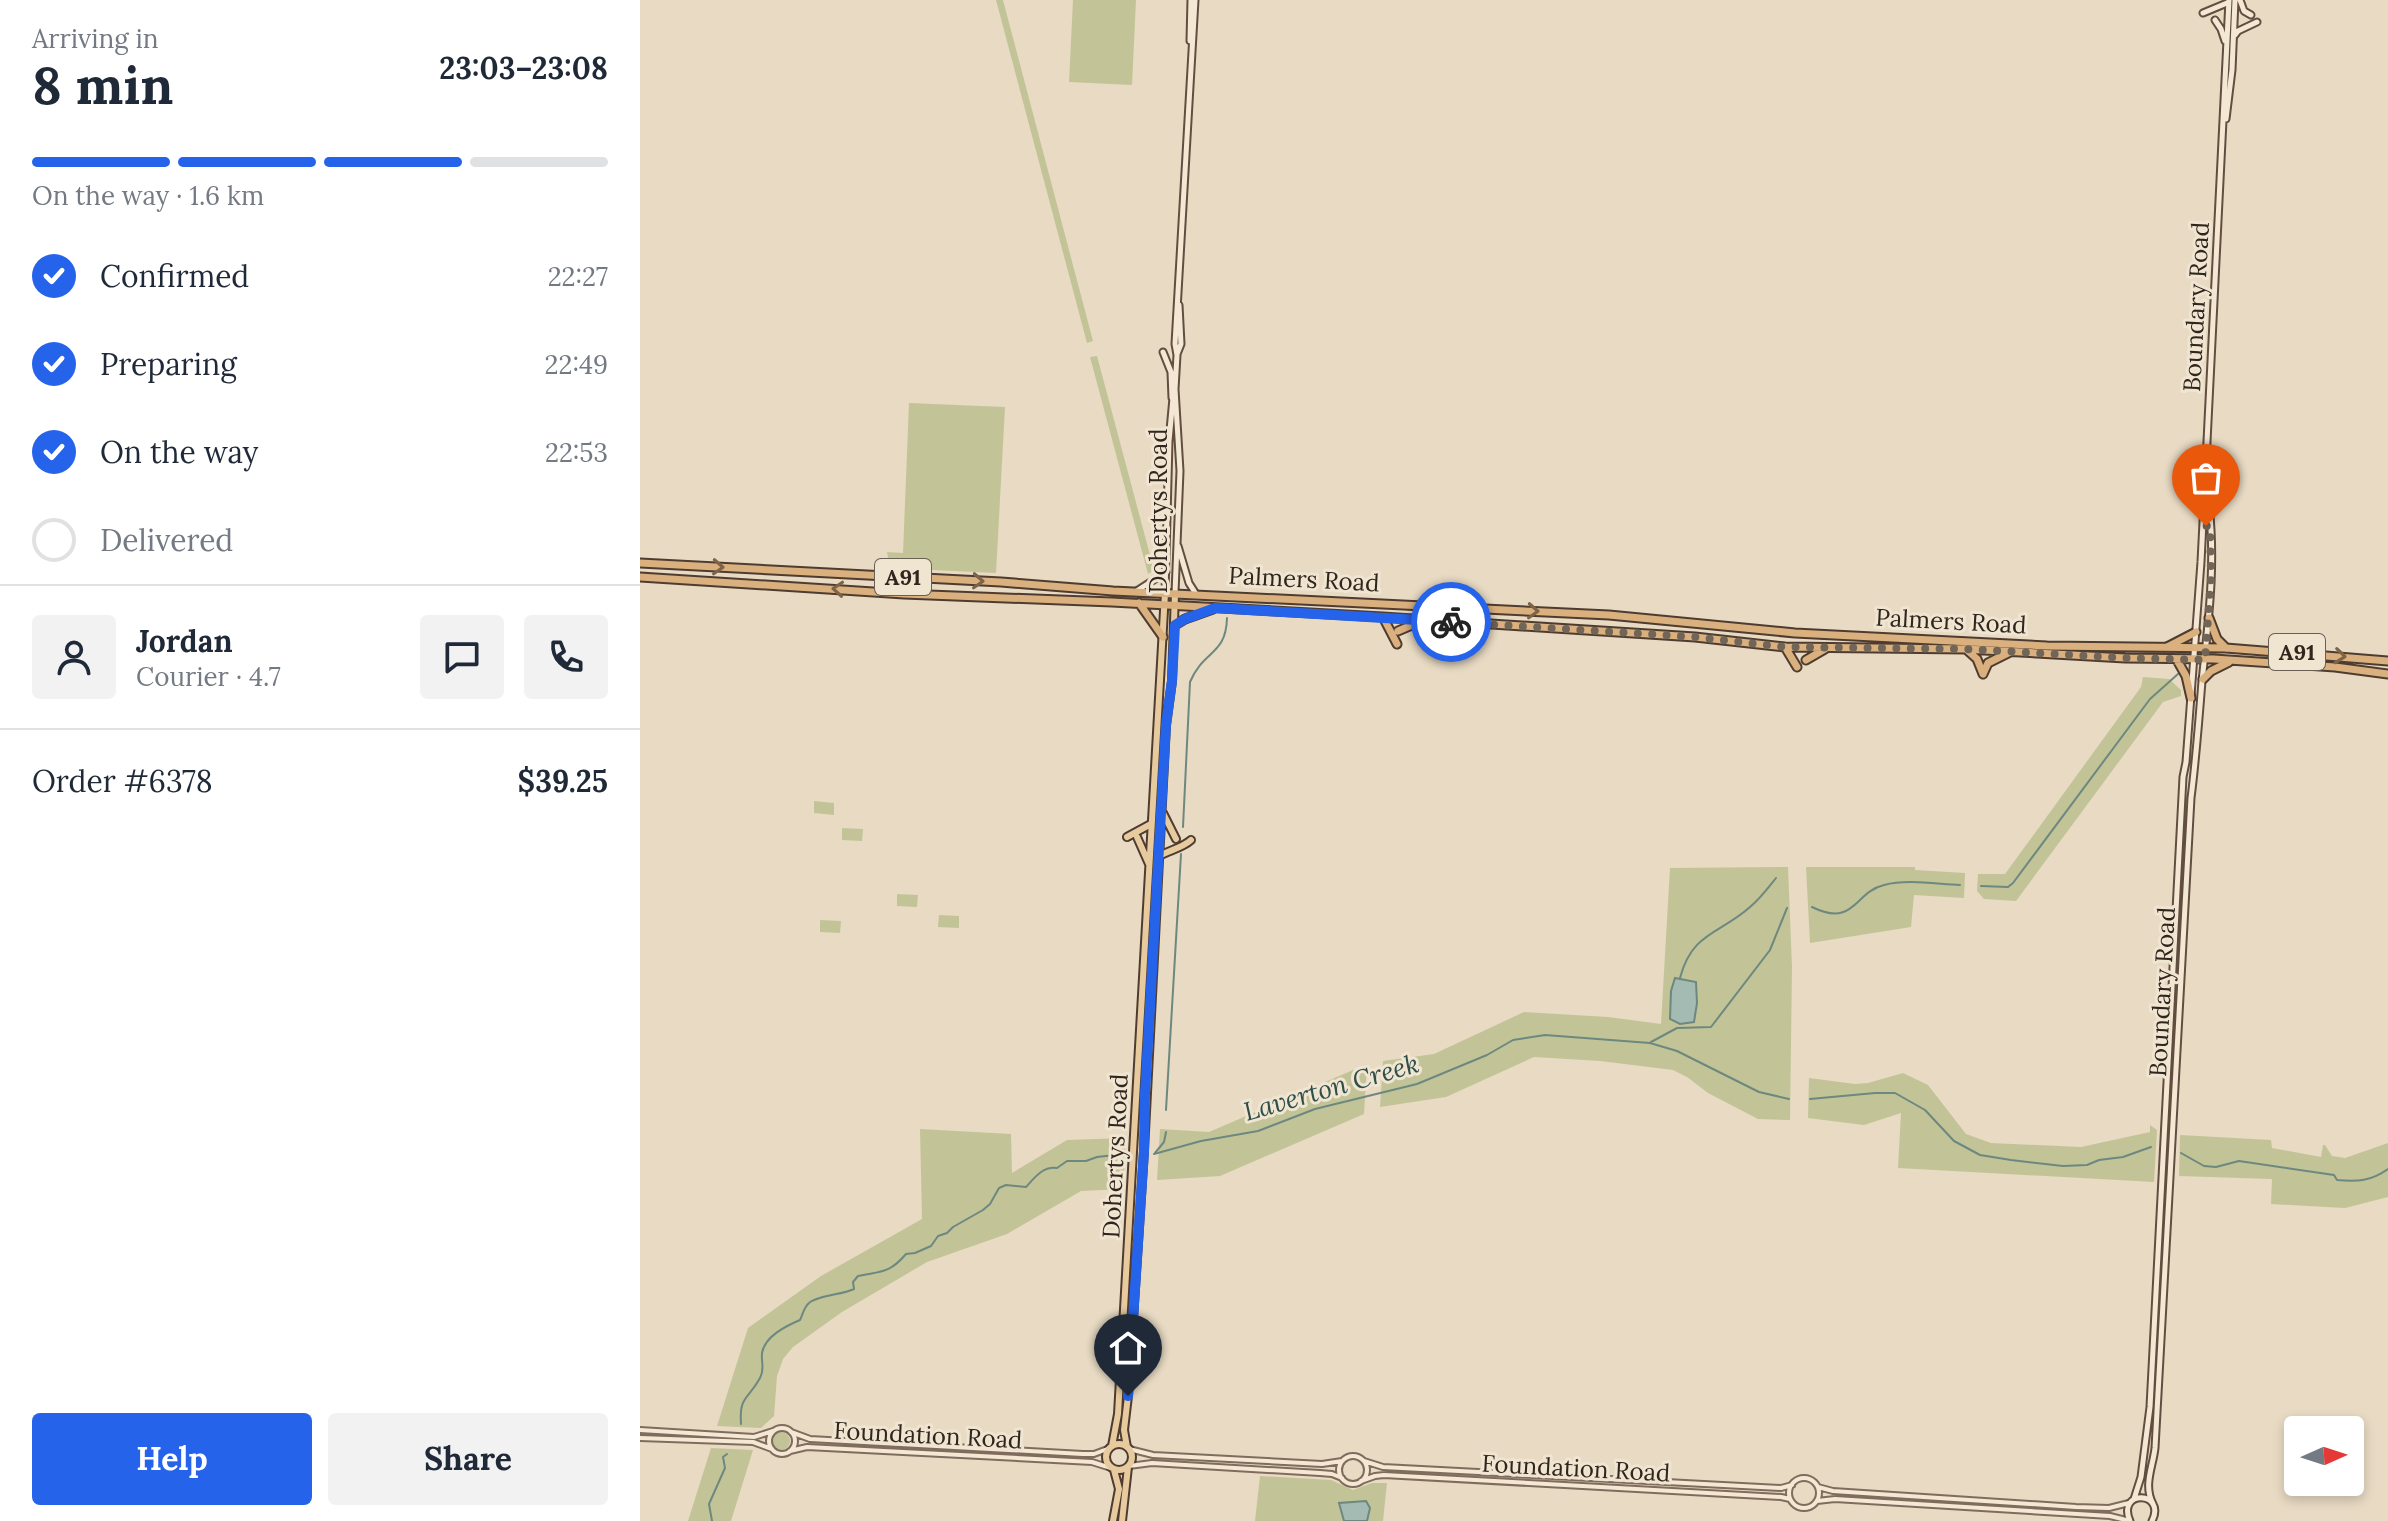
<!DOCTYPE html>
<meta charset="utf-8">
<style>
:root{--surface:#fff;--page:#f2f2f3;--text:#1f2937;--muted:#747a83;--line:#e0e1e3;--accent:#2563eb}
body{margin:0;font-family:Lora,serif;background:var(--page);color:var(--text);height:100vh;display:flex;flex-direction:column;font-size:30px;white-space:nowrap}
*{box-sizing:border-box;margin:0}
p{font-size:26px;color:var(--muted)}
.icon{flex:none;width:44px;height:44px;fill:none;stroke:currentColor;stroke-width:2;stroke-linecap:round;stroke-linejoin:round}
.map{position:relative;flex:1;overflow:hidden}
.drawer{display:flex;flex-direction:column;background:var(--surface);width:640px}
.drawer>*{flex:none}
.needle{width:52px;rotate:87deg}
.tools{position:absolute;left:1644px;top:1416px;display:grid;gap:16px}
.tools a{display:grid;place-items:center;width:80px;height:80px;border-radius:8px;background:var(--surface);box-shadow:0 4px 12px #0003;font-size:40px}
.pin{position:absolute;display:grid;place-items:center;width:68px;height:68px;color:#fff;margin:-82px -34px;border-radius:50% 50% 50% 0;rotate:-45deg;box-shadow:0 0 8px #0007}
.pin .icon{rotate:45deg}
.courier{position:absolute;display:grid;place-items:center;width:80px;height:80px;margin:-40px;border:6px solid #2563eb;border-radius:50%;background:#fff;color:#222;box-shadow:0 2px 10px #0007}
.overview em{font-style:normal;font-weight:800}
.overview div{display:flex;flex-direction:column-reverse}
.overview{display:flex;align-items:center;justify-content:space-between;height:136px;padding:0 32px}
h1{font-size:52px;font-weight:800;line-height:60px}
.bar{display:grid;grid-template-columns:repeat(4,1fr);gap:12px 8px;align-content:center;height:96px;padding:0 32px}
.bar i{height:10px;border-radius:6px;background:var(--line)}
.bar .active{background:var(--accent)}
.bar p{grid-column:span 4}
.line{display:flex;align-items:center;gap:20px;padding:0 32px;border-top:2px solid var(--line)}
.line div{flex:1}
.round{display:grid;place-items:center;flex:none;width:84px;height:84px;border-radius:8px;background:var(--page)}
ol{padding:0 32px;list-style:none}
li{display:flex;align-items:center;gap:24px;height:88px}
li p{margin-inline-start:auto}
li .icon{padding:8px;border-radius:50%;background:var(--accent);color:#fff;stroke-width:4}
li:last-child{color:var(--muted)}
li i{width:44px;height:44px;border:4px solid var(--line);border-radius:50%}
.action{display:flex;gap:16px;margin-top:auto;padding:16px 32px}
.action a{flex:1;height:92px;border-radius:8px;background:var(--accent);color:#fff;font-size:32px;font-weight:800;line-height:92px;text-align:center}
.action a+a{background:var(--page);color:var(--text)}
main{display:flex;flex:1;min-height:0}
.map>svg:first-child{display:block}
</style>
<main>
<section class="drawer">
<div class="overview"><div><h1>8 min</h1><p>Arriving in</p></div><em>23:03–23:08</em></div>
<div class="bar"><i class="active"></i><i class="active"></i><i class="active"></i><i></i><p>On the way · 1.6 km</p></div>
<ol>
<li><svg class="icon" aria-label="check" viewBox="0 0 24 24"><path d="M5 12l5 5 9-10"/></svg>Confirmed<p>22:27</p></li>
<li><svg class="icon" aria-label="check" viewBox="0 0 24 24"><path d="M5 12l5 5 9-10"/></svg>Preparing<p>22:49</p></li>
<li><svg class="icon" aria-label="check" viewBox="0 0 24 24"><path d="M5 12l5 5 9-10"/></svg>On the way<p>22:53</p></li>
<li><i></i>Delivered</li>
</ol>
<div class="line" style="height:144px"><a class="round"><svg class="icon" aria-label="person" viewBox="0 0 24 24"><circle cx="12" cy="8" r="4"/><path d="M4 21q1-7 8-7t8 7"/></svg></a><div><b>Jordan</b><p>Courier · 4.7</p></div><a class="round"><svg class="icon" aria-label="chat" viewBox="0 0 24 24"><path d="M4 5h16v11H9l-5 4z"/></svg></a><a class="round"><svg class="icon" aria-label="phone" viewBox="0 0 24 24"><path d="M5 4h4l2 5-3 2q2 4 5 5l2-3 5 2v4C11 20 4 13 5 4z"/></svg></a></div>
<div class="line" style="height:104px"><div>Order #6378</div><b>$39.25</b></div>
<div class="action"><a>Help</a><a>Share</a></div>
</section>
<div class="map">
<svg width="1748" height="1521" viewBox="0 0 1748 1521">
<rect width="100%" height="100%" fill="#e8dac3"/>
<path fill="#c2c498" d="M356 0H363L453 341 447 343Z
M433 0H496L492 85 429 82Z
M457 356 514 570 508 574 450 357Z
M269 403 365 407 356 573 250 568 247 552 263 553Z
M1503 677 1529 679 1541 690V696L1523 702 1376 901 1344 899 1337 891 1338 874H1365L1501 687Z
M174 801 194 803V815L174 813Z
M202 828 223 829 222 841 202 840Z
M1148 867 1152 967 1150 1120 1118 1119 1068 1093 1047 1077 1033 1070 960 1061 894 1057 806 1097 740 1107 743 1061 794 1054 884 1012 968 1017 1021 1024 1030 868Z
M1275 867V870L1325 873 1324 898 1274 895 1271 927 1170 943 1166 867Z
M257 894 278 895 277 907 257 906Z
M299 915 319 916V928L298 927Z
M180 920 201 921 200 933 180 932Z
M727 1064 724 1114 580 1176 517 1180 520 1129 569 1132Z
M1263 1073 1288 1085 1326 1134 1351 1143 1441 1147 1510 1132V1125L1517 1130 1514 1182 1258 1168 1261 1113 1224 1125 1168 1118 1169 1078 1215 1084 1228 1083Z
M280 1129 371 1134 372 1173 427 1140 486 1138 483 1189 441 1191 367 1234 287 1262 202 1312 153 1347 143 1359 137 1376 134 1416 121 1428 77 1426 108 1328 181 1276 282 1219Z
M1540 1135 1631 1140 1632 1148 1681 1157 1683 1145H1685L1692 1156 1705 1158 1748 1143V1197L1705 1208 1631 1204 1632 1179 1539 1176Z
M132 1441a9 9 0 1 1 18 0a9 9 0 1 1-18 0Z
M71 1448 113 1450 91 1521H48Z
M620 1476 691 1480 713 1490 732 1483H747L743 1521H615Z"/>
<path fill="#a4bbb3" stroke="#6d887f" stroke-width="2" d="M1035 978 1056 982 1057 1003 1054 1022 1040 1024 1030 1019 1031 991Z
M726 1501 730 1508 727 1521H704L699 1503Z"/>
<g fill="none" stroke-linecap="round" stroke-linejoin="round">
<path stroke="#6d887f" stroke-width="2" d="M543 827 550 682C563 650 586 656 587 618
M1341 886 1368 887 1373 883 1510 699 1538 674
M1172 907C1215 928 1214 892 1244 885 1267 879 1296 884 1320 885
M1040 978C1052 932 1080 934 1110 907 1120 899 1128 888 1136 878
M1011 1042 1037 1028 1071 1027 1130 950 1147 908
M1170 1099 1235 1093H1255L1285 1110 1314 1141 1340 1155 1371 1160 1423 1166 1447 1165 1459 1160 1483 1157 1511 1147
M526 1110 541 854
M515 1153 524 1142 526 1132
M1541 1153 1564 1166 1576 1167 1599 1161 1694 1175 1697 1180C1718 1182 1731 1181 1748 1169
M514 1154 561 1141 618 1131 675 1109 777 1084 847 1055 873 1040 905 1035 1010 1043 1037 1051 1119 1092 1149 1099
M101 1424C99 1396 108 1400 120 1378 125 1369 121 1363 122 1353 125 1336 146 1326 160 1320 163 1314 164 1307 169 1303 178 1295 202 1295 214 1289L213 1282 218 1276C241 1271 249 1274 266 1254L275 1253 291 1246 298 1236 307 1233 313 1227 343 1210 350 1204 359 1188 366 1185 386 1187C395 1177 403 1166 417 1168L427 1161H446L457 1157 475 1155 482 1157
M72 1521 69 1504 85 1468 83 1457 87 1454"/>
<defs>
<path id="tertiary" d="M129 1441a13 13 0 1 1 26 0a13 13 0 1 1-26 0Z
M0 1430 114 1437 133 1431
M151 1432 170 1439 443 1454H454L470 1448
M0 1438 113 1442 132 1449
M489 1449 513 1455 682 1464 702 1461
M150 1451 167 1447 452 1462 471 1468
M699 1470a14 14 0 1 1 28 0a14 14 0 1 1-28 0Z
M724 1461 743 1467 1141 1488 1152 1485
M489 1466 512 1463 680 1473 692 1474 702 1478
M1149 1493a15 15 0 1 1 30 0a15 15 0 1 1-30 0Z
M721 1481 735 1476 744 1475 1141 1497 1150 1499
M1178 1487 1193 1491 1436 1507 1469 1508 1489 1503
M1177 1501 1195 1499 1470 1516 1490 1521"/>
<path id="secondary" d="M1600 0 1604 11 1611 15
M1563 13 1587 3
M1575 20 1581 29 1585 41
M1595 35 1598 31 1617 22
M550 41 551 0
M1586 119 1592 70 1595 0
M523 352 531 372 532 398
M537 354 541 344 539 305
M538 546 549 583 556 594
M495 592 526 572
M525 593 529 441 533 398
M535 593 540 471 535 389 537 355 535 344 555 0
M1494 1499 1501 1477 1510 1407 1543 777 1546 762 1561 562 1589 0
M1513 1504C1503 1485 1513 1467 1515 1448L1551 798C1556 759 1559 720 1562 681 1569 618 1577 554 1567 491
M1490 1521C1476 1489 1527 1491 1512 1521"/>
<path id="primary" d="M523 813 536 839
M487 837 511 824
M497 837 509 864
M519 856C530 850 542 848 551 840
M466 1457a13 13 0 1 1 26 0a13 13 0 1 1-26 0Z
M472 1446 478 1414 525 593
M487 1447 484 1430 488 1396 504 1151 526 725 532 681 535 593
M473 1521 479 1489 474 1470
M482 1521 488 1467"/>
<path id="trunk" d="M0 563 361 582 473 591 969 615 1155 633 1407 646 1586 648 1748 661
M0 577 264 594 472 602 743 617 1055 637 1145 647 1326 649 1485 658 1574 659 1695 667 1748 674
M499 603 523 637
M743 617 757 644
M1569 618 1577 639 1586 648
M535 625 545 619 573 609
M758 631 779 622
M1145 647 1157 667
M1527 647 1556 632
M1327 650 1337 659 1343 674
M1166 660 1185 649
M1537 660 1546 676 1551 698
M1343 674 1348 663 1370 652
M1563 679 1571 671 1589 662"/>
</defs>
<use href="#tertiary" stroke="#806c5c" stroke-width="8"/>
<use href="#secondary" stroke="#614e3f" stroke-width="9"/>
<use href="#primary" stroke="#4e3c30" stroke-width="10"/>
<use href="#trunk" stroke="#4e3c30" stroke-width="11"/>
<use href="#tertiary" stroke="#f4e8d5" stroke-width="4"/>
<use href="#secondary" stroke="#f4e8d5" stroke-width="5"/>
<use href="#primary" stroke="#e7cb9e" stroke-width="6"/>
<use href="#trunk" stroke="#dab07e" stroke-width="7"/>
</g>
<defs><path id="oneway-chevron" d="M-2-3.5L2.5 0L-2 3.5" fill="none" stroke-width="1.6" stroke-linecap="round" stroke-linejoin="round" transform="scale(2)"/></defs>
<g stroke="#7d6449">
<use href="#oneway-chevron" transform="translate(78 567) rotate(3)"/>
<use href="#oneway-chevron" transform="translate(338 581) rotate(3)"/>
<use href="#oneway-chevron" transform="translate(198 589) rotate(-176)"/>
<use href="#oneway-chevron" transform="translate(893 611) rotate(3)"/>
<use href="#oneway-chevron" transform="translate(1700 656) rotate(6)"/>
</g>
<g fill="none" stroke-linecap="round" stroke-linejoin="round">
<path stroke="#716558" stroke-width="8" stroke-dasharray="0 14.4" d="M811 622 1055 637 1145 647 1326 649 1485 658 1565 660 1571 578 1570 526H1566"/>
<path stroke="#2563eb" stroke-width="10" d="M488 1396 504 1151 505 1094 526 725 532 681 535 625 545 619 575 608 811 622"/>
</g>
<g text-anchor="middle" dominant-baseline="central" stroke-width="6" stroke-linejoin="round" paint-order="stroke">
<g fill="#f0e5d1" stroke="#6a5f54" stroke-width="2">
<rect x="235" y="559" width="56" height="36" rx="6"/>
<rect x="1629" y="634" width="56" height="36" rx="6"/>
</g>
<g font-size="22" font-weight="bold" fill="#31261e">
<text x="263" y="577">A91</text>
<text x="1657" y="652">A91</text>
</g>
<g font-size="24" fill="#31261e" stroke="#f0e5d1">
<text transform="translate(1556 307) rotate(-87)">Boundary Road</text>
<text transform="translate(518 511) rotate(-90)">Dohertys Road</text>
<text transform="translate(664 579) rotate(3)">Palmers Road</text>
<text transform="translate(1311 621) rotate(3)">Palmers Road</text>
<text transform="translate(1522 992) rotate(-87)">Boundary Road</text>
<text transform="translate(475 1156) rotate(-87)">Dohertys Road</text>
<text transform="translate(288 1435) rotate(3)">Foundation Road</text>
<text transform="translate(936 1468) rotate(3)">Foundation Road</text>
</g>
<g font-size="26" font-style="italic" fill="#2f4f4b" stroke="#f0e5d1">
<text transform="translate(691 1087) rotate(-16)">Laverton Creek</text>
</g>
</g>
</svg>
<div class="tools">
<a><svg class="needle" viewBox="-14 -14 28 28"><path d="M0-13l5 13h-10z" fill="#e53935"/><path d="M0 13l5-13h-10z" fill="#747a83"/></svg></a>
</div>
<div class="pin" style="left:1566px;top:526px;background:#ea580c"><svg class="icon" aria-label="bag" viewBox="0 0 24 24"><path d="M5 8h14l-1 12H6zM9 8a3 3 0 0 1 6 0"/></svg></div>
<div class="pin" style="left:488px;top:1396px;background:#1f2937"><svg class="icon" aria-label="home" viewBox="0 0 24 24"><path d="M3 11l9-7 9 7M6 9v11h12V9"/></svg></div>
<div class="courier" style="left:811px;top:622px"><svg class="icon" aria-label="bike" viewBox="0 0 24 24"><circle cx="6" cy="16" r="4"/><circle cx="18" cy="16" r="4"/><path d="M6 16l4-8h5l3 8M10 8l3 8H6M13 5h3"/></svg></div>
</div>
</main>
